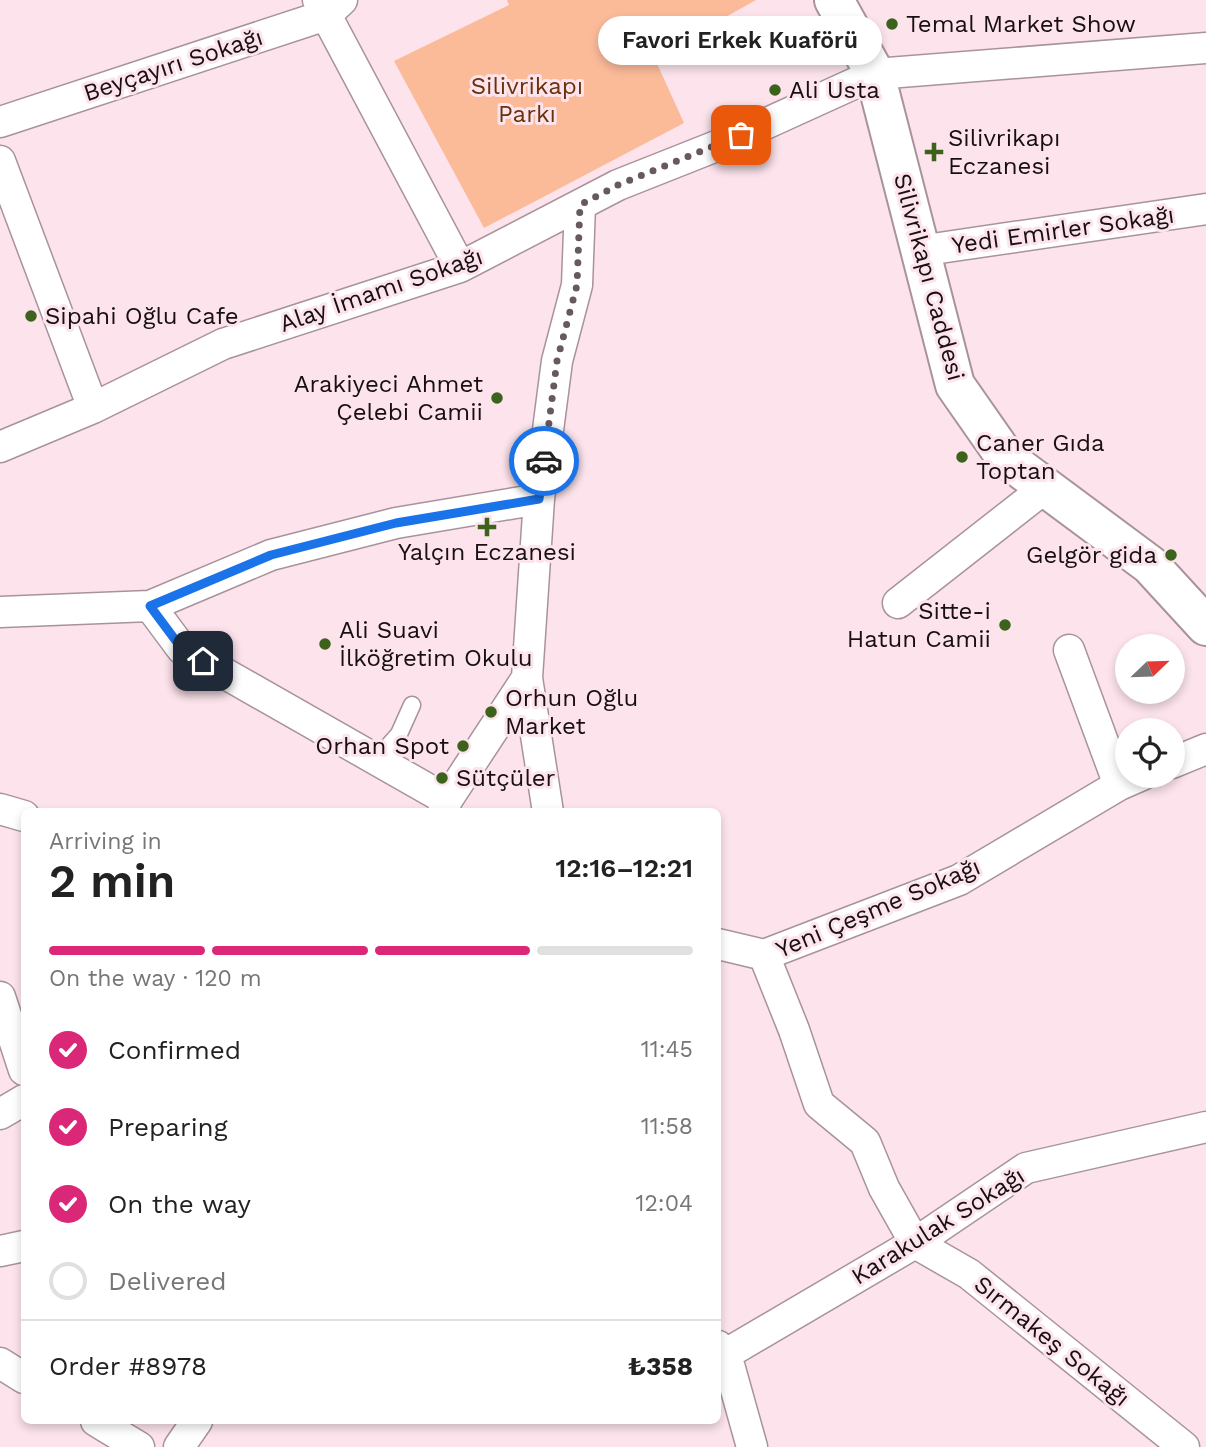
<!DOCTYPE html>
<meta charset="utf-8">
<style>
:root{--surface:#fff;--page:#f2f2f2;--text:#222;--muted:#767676;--line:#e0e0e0;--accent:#db2777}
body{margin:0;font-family:"Work Sans",sans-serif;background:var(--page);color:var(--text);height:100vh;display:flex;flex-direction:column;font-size:26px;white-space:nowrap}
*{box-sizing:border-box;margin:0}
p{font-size:23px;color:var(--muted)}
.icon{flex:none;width:38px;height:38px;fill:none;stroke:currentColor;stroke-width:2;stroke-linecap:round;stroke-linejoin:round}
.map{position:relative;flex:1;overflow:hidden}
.sheet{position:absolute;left:21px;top:808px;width:700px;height:616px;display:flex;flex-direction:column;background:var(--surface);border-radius:10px;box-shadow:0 4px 10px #0003}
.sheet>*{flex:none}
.needle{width:46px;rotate:67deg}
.buttons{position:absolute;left:1115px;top:634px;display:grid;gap:14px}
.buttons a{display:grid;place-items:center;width:70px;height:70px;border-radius:50%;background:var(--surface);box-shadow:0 4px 10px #0003;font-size:35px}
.pin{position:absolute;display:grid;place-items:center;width:60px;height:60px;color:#fff;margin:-30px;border-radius:14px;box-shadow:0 4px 10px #0006}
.courier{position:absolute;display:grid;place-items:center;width:70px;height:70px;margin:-35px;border:5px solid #1a73e8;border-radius:50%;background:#fff;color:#222;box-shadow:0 2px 9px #0007}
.bubble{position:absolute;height:49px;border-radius:24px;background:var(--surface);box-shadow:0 4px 10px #0003;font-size:23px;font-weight:600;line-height:49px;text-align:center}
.summary em{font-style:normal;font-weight:600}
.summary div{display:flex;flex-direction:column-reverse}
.summary{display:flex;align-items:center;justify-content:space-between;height:119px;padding:0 28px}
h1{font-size:46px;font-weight:600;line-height:52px}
.bar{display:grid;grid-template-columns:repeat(4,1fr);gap:10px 7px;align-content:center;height:84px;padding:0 28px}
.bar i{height:9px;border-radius:5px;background:var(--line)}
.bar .current{background:var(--accent)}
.bar p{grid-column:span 4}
.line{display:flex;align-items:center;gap:18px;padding:0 28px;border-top:2px solid var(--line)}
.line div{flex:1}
ol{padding:0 28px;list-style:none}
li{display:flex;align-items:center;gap:21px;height:77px}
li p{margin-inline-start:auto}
li .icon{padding:7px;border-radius:50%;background:var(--accent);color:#fff;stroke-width:4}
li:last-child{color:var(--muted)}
li i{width:38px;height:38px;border:4px solid var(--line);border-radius:50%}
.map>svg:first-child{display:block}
</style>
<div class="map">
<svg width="1206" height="1447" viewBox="0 0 1206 1447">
<rect width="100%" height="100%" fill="#fce3ec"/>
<path fill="#fbbb99" d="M507 0H756L654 57 684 123 484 228 394 61 509 5Z"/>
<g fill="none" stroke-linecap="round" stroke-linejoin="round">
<defs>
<path id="lane" d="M376 760 399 734 412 705"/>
<path id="street" d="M318 0 460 267
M0 122 326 15 342 0
M0 161 93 408
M919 251 1206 209
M0 447 93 408 223 344 460 267 618 185 719 145 875 74 1206 48
M898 603 1046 487
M150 606 271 555 396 523 539 499
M0 612 150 606 182 649 447 800
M1069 650 1119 785
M1172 763 1206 749
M0 809 24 816
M443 812 447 800 527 678
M548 812 527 678 539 499 557 361 577 285 580 205
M718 944 764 955 959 880 1119 785 1142 775
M764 955 794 1030 819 1104 865 1142 884 1188 915 1243 969 1274 1184 1447
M0 997 24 1070
M0 1114 24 1100
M0 1251 24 1246
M718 1346 726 1354 752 1447
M726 1354 915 1243 1026 1168 1206 1127
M0 1363 24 1378
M96 1421 139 1447
M179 1447 197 1421"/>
<path id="secondary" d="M834 0 875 74 955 385 1006 458 1150 565 1206 626"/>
</defs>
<use href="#lane" stroke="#a9939b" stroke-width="19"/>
<use href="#street" stroke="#a9939b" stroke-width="33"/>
<use href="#secondary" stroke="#a9939b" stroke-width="42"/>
<use href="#lane" stroke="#fff" stroke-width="16"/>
<use href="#street" stroke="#fff" stroke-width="30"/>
<use href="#secondary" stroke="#fff" stroke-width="38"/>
</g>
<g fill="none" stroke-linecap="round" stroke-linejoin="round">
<path stroke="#67595e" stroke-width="7" stroke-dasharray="0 12.6" d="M544 461 557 361 577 285 580 205 618 185 741 135"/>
<path stroke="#1a73e8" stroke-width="9" d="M203 661 182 649 150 606 271 555 396 523 539 499 544 461"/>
</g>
<g fill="#3c621b" stroke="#fce3ec" stroke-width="2.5">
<circle cx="892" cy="24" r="7"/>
<circle cx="775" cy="90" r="7"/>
<path d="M930.5 141.5h7v7h7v7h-7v7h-7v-7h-7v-7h7z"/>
<circle cx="31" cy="316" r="7"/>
<circle cx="497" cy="398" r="7"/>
<circle cx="962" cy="457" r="7"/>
<path d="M483.5 516.5h7v7h7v7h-7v7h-7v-7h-7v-7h7z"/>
<circle cx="1171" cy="555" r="7"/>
<circle cx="1005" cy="625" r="7"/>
<circle cx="325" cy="644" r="7"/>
<circle cx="491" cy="712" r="7"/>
<circle cx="463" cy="746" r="7"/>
<circle cx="442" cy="778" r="7"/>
</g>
<g text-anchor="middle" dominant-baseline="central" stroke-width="6" stroke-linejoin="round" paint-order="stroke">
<g font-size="24" fill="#170f12" stroke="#fce3ec" text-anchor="start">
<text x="906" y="24">Temal Market Show</text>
<text x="789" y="90">Ali Usta</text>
<text x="948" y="138">Silivrikapı<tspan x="948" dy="28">Eczanesi</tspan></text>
<text x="45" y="316">Sipahi Oğlu Cafe</text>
<text x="483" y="384" text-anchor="end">Arakiyeci Ahmet<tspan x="483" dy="28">Çelebi Camii</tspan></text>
<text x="976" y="443">Caner Gıda<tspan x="976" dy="28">Toptan</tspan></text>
<text x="487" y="552" text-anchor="middle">Yalçın Eczanesi</text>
<text x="1157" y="555" text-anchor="end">Gelgör gida</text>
<text x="991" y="611" text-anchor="end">Sitte-i<tspan x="991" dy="28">Hatun Camii</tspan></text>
<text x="339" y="630">Ali Suavi<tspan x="339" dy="28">İlköğretim Okulu</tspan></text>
<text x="505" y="698">Orhun Oğlu<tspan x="505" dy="28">Market</tspan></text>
<text x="449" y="746" text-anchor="end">Orhan Spot</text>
<text x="456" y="778">Sütçüler</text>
</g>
<g font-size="24" fill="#170f12" stroke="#fce3ec">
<text transform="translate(173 65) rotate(-18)">Beyçayırı Sokağı</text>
<text transform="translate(1063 230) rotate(-8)">Yedi Emirler Sokağı</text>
<text transform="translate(929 277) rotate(75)">Silivrikapı Caddesi</text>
<text transform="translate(381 290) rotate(-19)">Alay İmamı Sokağı</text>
<text transform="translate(878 908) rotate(-23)">Yeni Çeşme Sokağı</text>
<text transform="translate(938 1226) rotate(-32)">Karakulak Sokağı</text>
<text transform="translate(1052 1341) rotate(39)">Sırmakeş Sokağı</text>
</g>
<g font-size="24" fill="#6b3109" stroke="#fce3ec">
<text x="527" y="86">Silivrikapı<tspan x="527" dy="28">Parkı</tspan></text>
</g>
</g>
</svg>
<div class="buttons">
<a><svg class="needle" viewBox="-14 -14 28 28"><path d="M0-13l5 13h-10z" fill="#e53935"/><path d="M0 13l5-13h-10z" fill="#767676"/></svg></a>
<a><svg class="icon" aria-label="locate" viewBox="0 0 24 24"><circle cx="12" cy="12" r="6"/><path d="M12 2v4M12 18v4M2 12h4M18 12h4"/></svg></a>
</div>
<div class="pin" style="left:741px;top:135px;background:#ea580c"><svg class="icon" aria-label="bag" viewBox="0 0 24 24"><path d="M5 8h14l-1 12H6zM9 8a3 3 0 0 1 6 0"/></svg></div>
<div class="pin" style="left:203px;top:661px;background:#1f2937"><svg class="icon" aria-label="home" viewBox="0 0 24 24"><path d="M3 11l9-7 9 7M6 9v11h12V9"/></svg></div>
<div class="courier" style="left:544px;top:461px"><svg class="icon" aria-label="car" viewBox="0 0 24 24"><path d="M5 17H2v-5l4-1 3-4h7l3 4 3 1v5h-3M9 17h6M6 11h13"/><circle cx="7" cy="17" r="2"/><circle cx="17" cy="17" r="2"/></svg></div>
<div class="bubble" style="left:598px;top:16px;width:284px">Favori Erkek Kuaförü</div>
<section class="sheet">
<div class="summary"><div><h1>2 min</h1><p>Arriving in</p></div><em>12:16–12:21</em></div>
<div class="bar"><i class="current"></i><i class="current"></i><i class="current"></i><i></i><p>On the way · 120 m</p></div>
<ol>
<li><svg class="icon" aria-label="check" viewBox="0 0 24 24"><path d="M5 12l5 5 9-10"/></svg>Confirmed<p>11:45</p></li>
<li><svg class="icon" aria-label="check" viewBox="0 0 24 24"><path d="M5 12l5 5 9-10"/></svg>Preparing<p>11:58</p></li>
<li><svg class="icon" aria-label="check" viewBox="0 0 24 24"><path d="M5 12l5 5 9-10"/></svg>On the way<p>12:04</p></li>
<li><i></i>Delivered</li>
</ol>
<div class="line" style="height:91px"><div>Order #8978</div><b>₺358</b></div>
</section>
</div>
